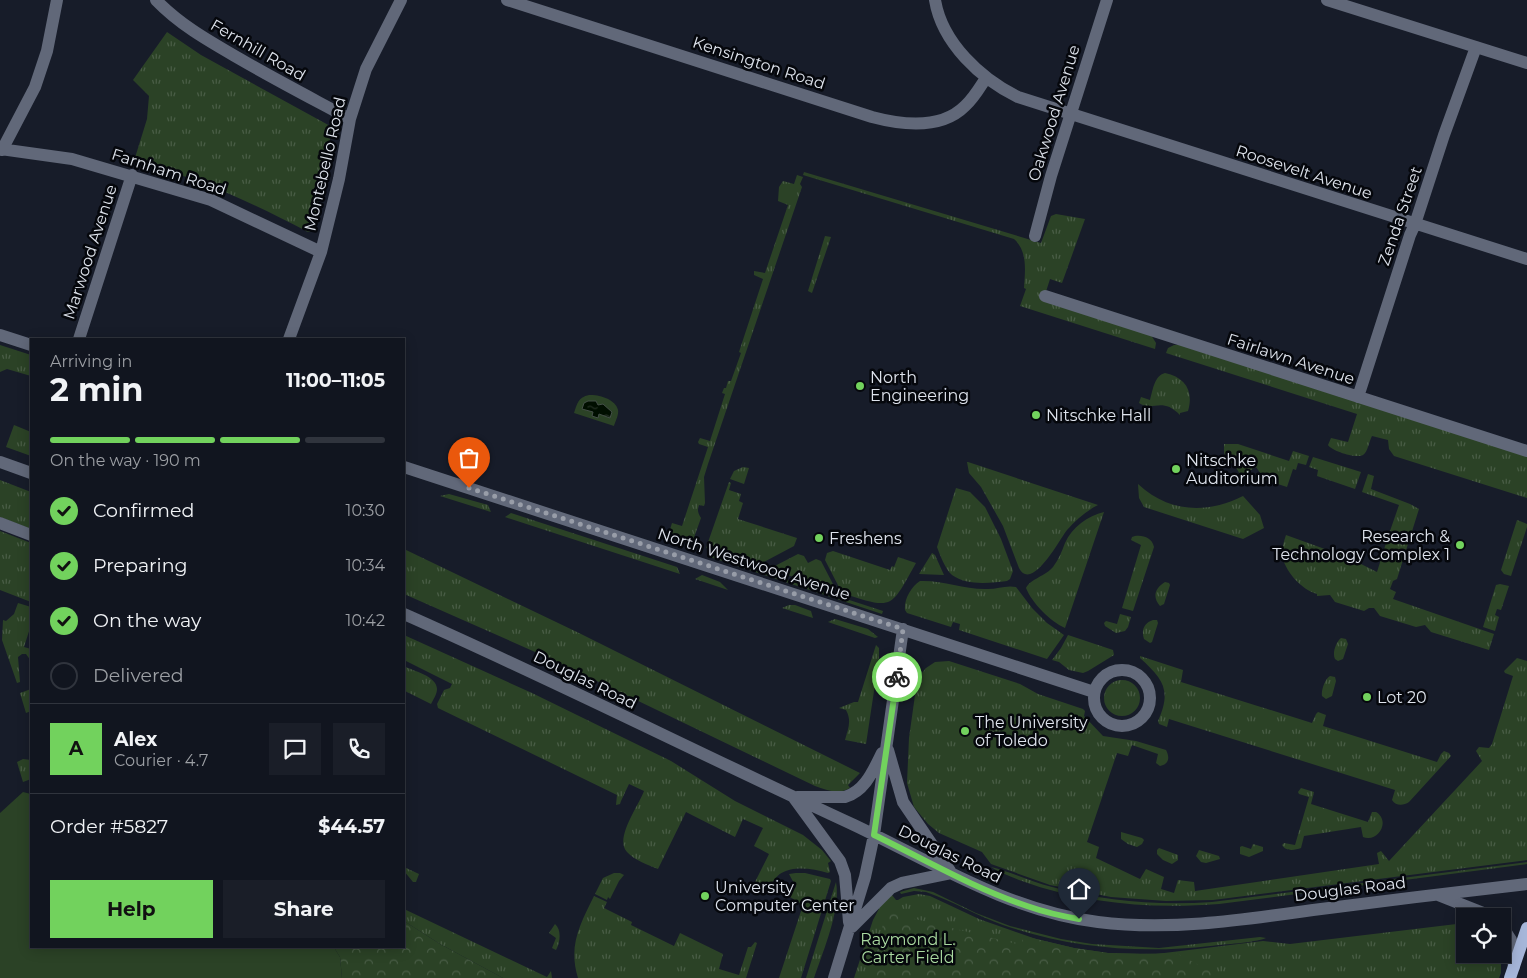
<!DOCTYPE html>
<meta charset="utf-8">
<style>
:root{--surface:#11151f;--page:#1a1e28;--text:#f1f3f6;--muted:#9c9fa4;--line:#30343d;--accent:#72d25d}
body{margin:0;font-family:Montserrat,sans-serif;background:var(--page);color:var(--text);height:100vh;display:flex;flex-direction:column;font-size:19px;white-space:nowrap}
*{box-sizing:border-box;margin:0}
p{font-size:16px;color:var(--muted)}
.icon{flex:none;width:28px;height:28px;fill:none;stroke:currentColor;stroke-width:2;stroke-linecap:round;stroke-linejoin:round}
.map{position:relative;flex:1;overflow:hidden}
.details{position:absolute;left:30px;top:338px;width:375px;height:610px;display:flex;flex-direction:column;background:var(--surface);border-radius:0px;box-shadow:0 2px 12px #0003,0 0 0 1px var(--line)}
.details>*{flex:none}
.controls{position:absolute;left:1456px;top:908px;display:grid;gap:10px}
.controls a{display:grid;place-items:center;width:55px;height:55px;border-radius:0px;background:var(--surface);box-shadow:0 2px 12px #0003,0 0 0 1px var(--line);font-size:25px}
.pin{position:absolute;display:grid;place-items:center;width:42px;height:42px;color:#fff;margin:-51px -21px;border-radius:50% 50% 50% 0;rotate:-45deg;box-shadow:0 0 5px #0007}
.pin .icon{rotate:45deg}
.courier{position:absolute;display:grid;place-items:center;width:50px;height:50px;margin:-25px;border:4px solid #72d25d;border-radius:50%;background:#fff;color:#222;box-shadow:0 1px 6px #0007}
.headline em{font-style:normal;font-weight:700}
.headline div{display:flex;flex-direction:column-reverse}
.headline{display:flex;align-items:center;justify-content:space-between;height:85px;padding:0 20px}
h1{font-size:32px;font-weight:700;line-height:38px}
.bar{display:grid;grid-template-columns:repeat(4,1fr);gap:8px 5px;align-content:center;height:60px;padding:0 20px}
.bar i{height:6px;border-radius:4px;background:var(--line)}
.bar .on{background:var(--accent)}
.bar p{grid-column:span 4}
.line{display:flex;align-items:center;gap:12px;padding:0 20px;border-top:1px solid var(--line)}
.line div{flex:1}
.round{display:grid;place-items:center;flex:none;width:52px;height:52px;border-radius:0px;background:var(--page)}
ol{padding:0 20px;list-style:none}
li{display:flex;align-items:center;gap:15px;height:55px}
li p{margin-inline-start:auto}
li .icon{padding:5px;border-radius:50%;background:var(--accent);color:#111;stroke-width:4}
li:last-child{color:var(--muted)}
li i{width:28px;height:28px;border:2px solid var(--line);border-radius:50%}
.primary-button{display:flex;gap:10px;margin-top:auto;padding:10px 20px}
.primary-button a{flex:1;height:58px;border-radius:0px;background:var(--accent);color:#111;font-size:20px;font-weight:700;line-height:58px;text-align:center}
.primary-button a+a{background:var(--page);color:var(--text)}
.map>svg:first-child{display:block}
</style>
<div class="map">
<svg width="1527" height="978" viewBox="0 0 1527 978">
<defs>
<pattern id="grass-tufts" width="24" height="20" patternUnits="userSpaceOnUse" patternTransform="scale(1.25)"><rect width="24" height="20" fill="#2b4226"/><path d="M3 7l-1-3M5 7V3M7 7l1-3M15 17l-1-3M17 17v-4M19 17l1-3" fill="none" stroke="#495d46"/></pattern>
<pattern id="forest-crowns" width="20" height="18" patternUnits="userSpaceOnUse" patternTransform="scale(1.25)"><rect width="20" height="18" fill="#2b4226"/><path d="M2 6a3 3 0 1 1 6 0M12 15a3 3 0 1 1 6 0" fill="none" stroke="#495d46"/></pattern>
<pattern id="water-ripples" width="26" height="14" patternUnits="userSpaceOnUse" patternTransform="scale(1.25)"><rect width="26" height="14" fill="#000e00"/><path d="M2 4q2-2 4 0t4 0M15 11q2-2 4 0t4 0" fill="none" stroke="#253125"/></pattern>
</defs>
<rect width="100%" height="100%" fill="#171c29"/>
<path fill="url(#grass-tufts)" d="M167 32 201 55 332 127 323 182 311 231 308 232C249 201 198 178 134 161L147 119 149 96 133 80Z
M804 172 1041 243 1051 216 1056 214 1085 219 1062 283 1050 279 1043 301 1151 335 1156 343 1155 349 1020 306 1026 289 1024 288C1025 272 1028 251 1014 239L803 175Z
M797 175 803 177 800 184 802 187 708 464 704 477 705 503 704 506 699 505C697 510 698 513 701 518L692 543 668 536 672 523 682 526 708 447 699 444 698 442 700 438 710 441 725 394 722 393 724 388H726L728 381H731L741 353 739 352 763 279 754 275V271L765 273 788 205 778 201 779 187 783 181 794 184Z
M825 236 831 237 812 293 808 291Z
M0 345 31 355V376L7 369 0 372Z
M1174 345H1182L1527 455V498L1394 456 1389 449 1388 440 1372 436C1369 441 1368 452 1363 455 1356 459 1332 451 1328 445L1331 438 1348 442 1357 414 1166 353 1168 348Z
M1165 373C1185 377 1194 391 1188 411L1180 413V415C1162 396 1153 412 1139 403L1141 397 1150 400C1153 390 1154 376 1165 373Z
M14 425 31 432V456L6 447Z
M1224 444H1238L1289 461 1293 451 1309 456 1306 465 1298 463 1296 470 1293 469 1287 487 1265 480 1256 467 1241 476 1234 464 1229 462 1224 453Z
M1313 457 1361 472 1355 489 1317 476 1318 470 1309 467Z
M967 462H968L1098 505C1086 511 1076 520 1067 530 1061 537 1032 593 1019 568L1003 526 981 487 969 473Z
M743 467 749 468 744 484 730 479 734 471Z
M1368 474 1374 476 1371 489 1410 504 1419 509 1397 579 1393 581 1390 589 1396 592 1393 599 1494 634 1489 650 1431 632 1425 625 1416 627 1380 616 1374 608H1369L1364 611 1335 602 1330 595 1317 596V594C1302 590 1284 571 1282 554 1282 547 1284 541 1286 535L1347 557 1377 572 1387 540 1403 545 1405 536 1390 531 1399 505 1362 492Z
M0 480 31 492V529L0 517Z
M729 482 731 483 729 490 741 494 739 501 743 503 738 519 797 538 794 546 758 565 706 548Z
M1138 484C1169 513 1207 514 1243 496L1260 515 1264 528 1243 539 1144 507 1139 498Z
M956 488 970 492 985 507 1001 539 1013 571 1010 579 1007 581C990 583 967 586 952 575 945 569 940 555 937 547Z
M449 494 488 505 491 512 440 496Z
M1104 512 1065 628C1050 621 1032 603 1026 588 1030 579 1046 576 1053 567 1059 559 1062 551 1065 543 1072 527 1088 516 1104 512Z
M511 513 677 567 680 574 505 517Z
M1517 520 1527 524V527L1511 576 1504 574 1501 570Z
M0 531 31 543V602L0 590Z
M1135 536C1144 535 1152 538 1154 547L1133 611 1122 608 1141 545 1131 540 1132 537Z
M404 549 579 633 860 773 848 785 850 788C838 795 827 790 815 786L551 659 404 594Z
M833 551 890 570 892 566 894 567 898 557 916 563C890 609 894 610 842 593L825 560 827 553Z
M932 553 935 555 944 575 919 574Z
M708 554 883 611 882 614 707 556Z
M798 554 804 556 808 563 816 559 821 561 835 588 834 590 769 569Z
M702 575 720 582 728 590 695 579Z
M920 581C943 580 965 590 988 589 998 589 1006 585 1016 587L1032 608 1047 623 1064 635 1047 659 959 630 960 624 953 622 951 627 907 613 905 610C904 599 911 587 920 581Z
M1165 582 1169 583 1170 585 1164 604 1160 606C1152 597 1155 588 1165 582Z
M1500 584 1509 586 1501 610 1497 609 1495 615 1499 617 1495 631 1483 627 1496 585Z
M18 603 31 607V625L24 647 31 649V661L26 654H22L18 657 20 682 17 683 2 640 3 620 6 621 14 614Z
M789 605H795L811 611 813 618 782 608Z
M1120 614 1131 617 1128 627 1125 631 1116 633 1105 626 1104 623 1106 621 1117 624Z
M835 619 868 629 878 637 875 638 828 622Z
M1153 620H1157L1158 623 1152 642 1150 643 1144 639C1141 630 1144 623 1153 620Z
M404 635 532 693 671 761 735 801 803 835 822 850 830 860 831 861 828 863 830 872 828 873C807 867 776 863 770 890L769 887C765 884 761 885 758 889L753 886 769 854 754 846 763 828 743 819 735 837 686 812 658 869C648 865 634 860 627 852 614 839 639 805 644 791L629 784 621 801 620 804 616 805 617 795 438 708 437 704 444 690 450 688 452 684 404 660Z
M1068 635 1113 650 1114 655 1088 671 1083 673 1069 670 1059 662 1052 660 1061 648Z
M1341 638 1346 639 1348 644 1343 659 1338 661 1335 659C1332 653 1336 642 1341 638Z
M876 645 879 648V658L866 744 845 740C848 729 852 721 846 710L839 708 854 702H858Z
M1140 656 1183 670 1181 682 1312 723 1316 714 1318 712 1326 715 1323 726 1437 762 1441 754 1444 751 1449 753 1451 756 1409 802C1403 806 1396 806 1392 800L1395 790 1169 719 1167 727 1159 724 1158 721C1172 690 1163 679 1140 658Z
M1517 658 1527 661V860L1213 900 1166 901 1111 897 1050 885 991 864 982 852 939 833 928 824 914 807 907 783 909 738 916 688 922 673 926 668 935 662 949 661 1020 684 1038 694 1083 709 1085 711 1084 716 1103 736 1136 741 1166 750C1170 758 1169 764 1160 766L1156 763 1158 754 1132 745 1128 756 1117 753 1087 842 1099 847 1096 858 1140 879 1146 869 1164 877 1161 889 1174 893 1178 880 1194 882 1195 891 1379 864 1377 853 1381 851 1389 861 1482 761 1476 751 1479 747 1489 748 1492 744 1513 676 1505 673 1504 671Z
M404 666C413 671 437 676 437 689 437 694 433 700 431 704L405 691 404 694Z
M1330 676 1335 677 1336 681 1332 696 1326 699 1322 696C1321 690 1325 679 1330 676Z
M1104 698a18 18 0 1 1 36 0a18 18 0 1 1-36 0Z
M31 689V711L26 713 20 693Z
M23 759 31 760V779L23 782 17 762Z
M1301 788 1314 792 1311 804 1368 822 1372 812H1376C1391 821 1378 843 1363 837L1361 827 1304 836 1301 848C1295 850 1286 852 1282 845L1284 843 1295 845 1309 797 1299 794 1298 792Z
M1121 832 1142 838 1144 840 1142 844 1137 847 1128 844 1121 839Z
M1253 844 1263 847V851L1249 857 1240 854V847L1242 846 1251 849Z
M1159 848 1178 855V860L1172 864 1163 860 1157 854V850Z
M1199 850 1219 856 1220 859 1206 863 1201 862 1196 856Z
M1527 862V864L1520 865 1219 904C1152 909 1085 904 1022 881 1012 877 1000 873 991 867 1011 872 1031 882 1052 887 1104 901 1158 906 1212 902Z
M404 867 419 874 416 882H413L404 871Z
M614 873H620L624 875 619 881 610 899 608 897 607 900 595 894 603 878Z
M796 873H805L830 879 831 881 801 978H779L803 905 790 897V892L796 887 789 874Z
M836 882C841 910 823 951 814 978H806Z
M914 888 933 892 976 913 1010 926 1061 939 1092 944 1159 948 1260 937 1266 938C1253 943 1225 944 1210 946 1140 954 1070 948 1003 925 977 916 953 901 926 892L914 891 901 894 900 892Z
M919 894 930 896 979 919 1036 939 1074 948 1108 953 1156 954 1263 941 1290 944 1465 923V954H1501V973L1499 978H854L873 920 881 905 892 895 896 900H898L903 897Z
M594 896 607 902 604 908 632 922 631 925 674 946 680 933 723 954 719 969 739 975 748 947H751L755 942 757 943 746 978H578C568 945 580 925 594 896Z
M404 909 547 977 551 971 552 978H503L440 944 404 921Z
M555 924C562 930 560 943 556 950L552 948 556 938 549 933Z"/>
<path fill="url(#forest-crowns)" d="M887 912 1021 945 1024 936 1074 948 1108 953 1140 954 1176 953 1224 978H866Z
M404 921 440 944 503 978H342L340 957 333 946H404Z"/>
<path fill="#2b4226" d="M589 395C598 394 616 399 618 410 619 415 615 422 614 426L574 413C577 404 578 397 589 395Z
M23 792 31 794V946H333L340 957 342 978H0V813Z"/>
<path fill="url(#water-ripples)" stroke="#434e47" d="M588 401H596L598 405 603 404 612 412 610 418 599 414 598 418 592 416 593 412 582 409 584 403Z"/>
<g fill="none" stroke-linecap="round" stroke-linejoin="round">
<path stroke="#616879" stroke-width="12" d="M156 0C180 25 209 41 240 59 276 80 313 99 350 119
M507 0 872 117C902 125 941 130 965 106 974 98 980 87 986 78
M935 0C942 43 981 79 1018 97L1527 259
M1327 0 1527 63
M0 149 72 159 211 200 321 252
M2 150 35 87 47 51 57 0
M1035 236 1051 176 1107 0
M1045 296 1527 451
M0 335 31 345
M79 339 132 175
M289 339 321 252 339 179 350 119 366 69 401 0
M1358 397 1410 235 1415 224 1444 135 1476 47
M0 462 31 473
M404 467 1094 692
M0 523 31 535
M404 614C556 681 704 756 854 825 934 863 1009 911 1098 922 1170 931 1242 920 1313 910 1384 901 1456 892 1527 884
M1094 698a28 28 0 1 1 56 0a28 28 0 1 1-56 0Z
M888 750 903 802 950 871
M797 797H845C865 791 873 771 882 753
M794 798 840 861 845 875 849 922
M1438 895 1491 916
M1502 926 1511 940 1514 967
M852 927 891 888 902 883 951 873
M834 978 865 877 874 835 903 629"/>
<path stroke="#a6b6d9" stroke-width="12" d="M1510 978 1527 928"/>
</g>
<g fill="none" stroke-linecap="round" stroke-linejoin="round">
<path stroke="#989da8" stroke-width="5" stroke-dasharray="0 9" d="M469 488 903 629 897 677"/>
<path stroke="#72d25d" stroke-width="6" d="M897 677 874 835C924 859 973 888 1027 906 1044 912 1061 916 1079 919"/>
</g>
<g fill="#72d25d" stroke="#05070c" stroke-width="2">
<circle cx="860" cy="386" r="5"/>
<circle cx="1036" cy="415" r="5"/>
<circle cx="1176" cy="469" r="5"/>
<circle cx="819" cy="538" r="5"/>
<circle cx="1460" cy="545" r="5"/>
<circle cx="1367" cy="697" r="5"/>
<circle cx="965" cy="731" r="5"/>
<circle cx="705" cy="896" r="5"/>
</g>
<g text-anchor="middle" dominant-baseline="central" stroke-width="5" stroke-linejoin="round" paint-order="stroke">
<g font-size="16" fill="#dee3ec" stroke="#05070c">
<text transform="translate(258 50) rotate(30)">Fernhill Road</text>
<text transform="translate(759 63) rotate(18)">Kensington Road</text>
<text transform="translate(1054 113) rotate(-73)">Oakwood Avenue</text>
<text transform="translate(325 164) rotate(-77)">Montebello Road</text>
<text transform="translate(169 172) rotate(18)">Farnham Road</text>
<text transform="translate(1304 172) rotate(18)">Roosevelt Avenue</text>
<text transform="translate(1400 216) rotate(-71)">Zenda Street</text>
<text transform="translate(90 252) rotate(-72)">Marwood Avenue</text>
<text transform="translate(1291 359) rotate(18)">Fairlawn Avenue</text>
<text transform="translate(754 564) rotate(18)">North Westwood Avenue</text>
<text transform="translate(585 680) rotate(26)">Douglas Road</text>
<text transform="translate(950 854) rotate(26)">Douglas Road</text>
<text transform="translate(1350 889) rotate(-7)">Douglas Road</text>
</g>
<g font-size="16" fill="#dee3ec" stroke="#05070c" text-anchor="start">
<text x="870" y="377">North<tspan x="870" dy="18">Engineering</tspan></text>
<text x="1046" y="415">Nitschke Hall</text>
<text x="1186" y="460">Nitschke<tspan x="1186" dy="18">Auditorium</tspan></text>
<text x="1450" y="536" text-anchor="end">Research &amp;<tspan x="1450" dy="18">Technology Complex 1</tspan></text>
<text x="829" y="538">Freshens</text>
<text x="1377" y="697">Lot 20</text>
<text x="975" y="722">The University<tspan x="975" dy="18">of Toledo</tspan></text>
<text x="715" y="887">University<tspan x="715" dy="18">Computer Center</tspan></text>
</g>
<g font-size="16" fill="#aadaa0" stroke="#05070c">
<text x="908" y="939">Raymond L.<tspan x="908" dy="18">Carter Field</tspan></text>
</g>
</g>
</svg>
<div class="controls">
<a><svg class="icon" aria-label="locate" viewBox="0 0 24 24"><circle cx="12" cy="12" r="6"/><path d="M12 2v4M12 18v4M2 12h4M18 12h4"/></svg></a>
</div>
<div class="pin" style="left:469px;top:488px;background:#ea580c"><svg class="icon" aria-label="bag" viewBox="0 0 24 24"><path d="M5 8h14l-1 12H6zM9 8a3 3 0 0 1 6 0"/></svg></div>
<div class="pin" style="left:1079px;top:919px;background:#1f2937"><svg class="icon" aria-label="home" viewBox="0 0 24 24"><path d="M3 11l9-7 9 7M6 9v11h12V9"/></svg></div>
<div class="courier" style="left:897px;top:677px"><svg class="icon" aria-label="bike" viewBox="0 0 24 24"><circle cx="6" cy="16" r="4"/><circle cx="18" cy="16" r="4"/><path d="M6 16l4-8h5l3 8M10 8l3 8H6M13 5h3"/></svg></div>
<section class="details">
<div class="headline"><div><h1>2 min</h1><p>Arriving in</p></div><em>11:00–11:05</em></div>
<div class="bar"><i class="on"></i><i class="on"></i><i class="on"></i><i></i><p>On the way · 190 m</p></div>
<ol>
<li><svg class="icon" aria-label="check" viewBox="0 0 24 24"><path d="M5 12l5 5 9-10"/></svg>Confirmed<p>10:30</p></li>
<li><svg class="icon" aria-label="check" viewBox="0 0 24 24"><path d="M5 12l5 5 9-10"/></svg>Preparing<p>10:34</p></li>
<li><svg class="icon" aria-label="check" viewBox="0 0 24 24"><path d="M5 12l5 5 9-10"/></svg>On the way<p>10:42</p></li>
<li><i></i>Delivered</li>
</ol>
<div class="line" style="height:90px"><b class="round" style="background:var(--accent);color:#111">A</b><div><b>Alex</b><p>Courier · 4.7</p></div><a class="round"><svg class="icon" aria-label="chat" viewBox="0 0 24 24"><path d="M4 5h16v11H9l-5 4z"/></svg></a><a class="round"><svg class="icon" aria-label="phone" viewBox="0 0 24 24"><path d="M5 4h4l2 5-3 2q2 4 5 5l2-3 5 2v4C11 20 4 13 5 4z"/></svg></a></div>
<div class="line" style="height:65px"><div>Order #5827</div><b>$44.57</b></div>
<div class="primary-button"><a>Help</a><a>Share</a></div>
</section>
</div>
